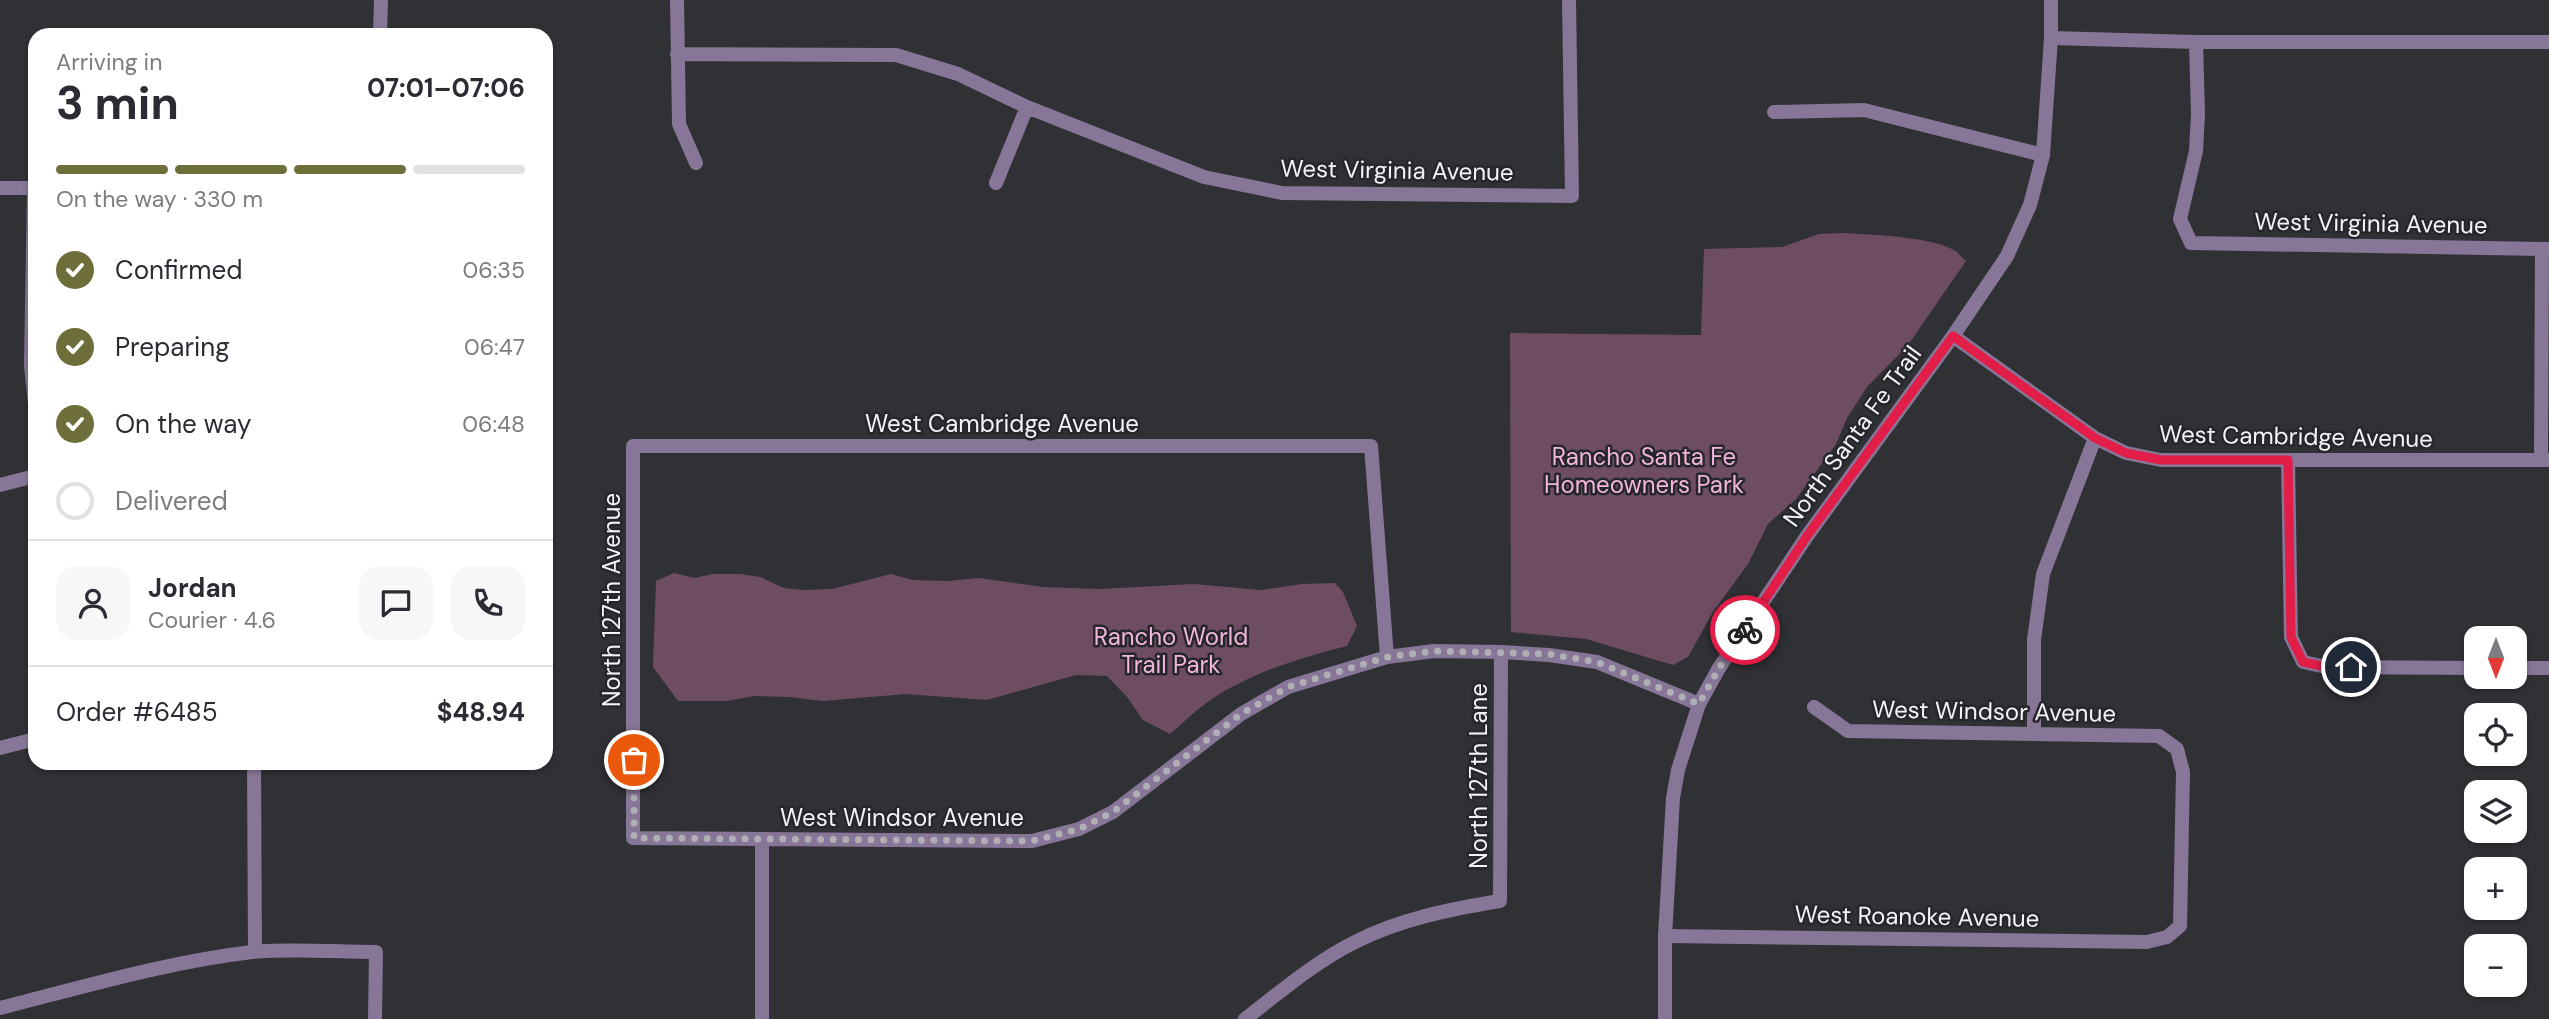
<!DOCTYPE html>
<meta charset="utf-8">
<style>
:root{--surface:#fff;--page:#f7f7f7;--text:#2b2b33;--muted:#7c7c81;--line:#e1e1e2;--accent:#6d6e3a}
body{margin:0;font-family:"DM Sans",sans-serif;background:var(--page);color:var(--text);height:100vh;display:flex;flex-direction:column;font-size:26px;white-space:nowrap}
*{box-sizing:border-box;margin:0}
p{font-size:23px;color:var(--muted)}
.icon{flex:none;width:38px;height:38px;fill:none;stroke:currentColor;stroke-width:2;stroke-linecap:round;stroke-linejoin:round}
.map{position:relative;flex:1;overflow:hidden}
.panel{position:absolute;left:28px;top:28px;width:525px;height:742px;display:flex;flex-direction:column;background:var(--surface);border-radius:21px;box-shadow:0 2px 5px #0004}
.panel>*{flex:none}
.needle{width:46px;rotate:180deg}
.buttons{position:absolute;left:2464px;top:626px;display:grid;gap:14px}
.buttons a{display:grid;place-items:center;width:63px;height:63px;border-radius:14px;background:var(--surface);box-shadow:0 2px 5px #0004;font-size:35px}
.pin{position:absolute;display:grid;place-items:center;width:60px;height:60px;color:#fff;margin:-30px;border:4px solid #fff;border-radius:50%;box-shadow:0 2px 7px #0007}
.courier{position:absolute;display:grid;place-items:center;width:70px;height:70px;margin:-35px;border:5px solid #e11d48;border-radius:50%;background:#fff;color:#222;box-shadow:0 2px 9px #0007}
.headline em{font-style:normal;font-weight:700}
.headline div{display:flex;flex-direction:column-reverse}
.headline{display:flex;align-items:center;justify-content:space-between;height:119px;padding:0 28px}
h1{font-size:46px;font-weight:700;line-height:52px}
.bar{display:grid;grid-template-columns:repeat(4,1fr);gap:10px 7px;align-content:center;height:84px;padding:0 28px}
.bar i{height:9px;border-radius:5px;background:var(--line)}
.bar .current{background:var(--accent)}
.bar p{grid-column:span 4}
.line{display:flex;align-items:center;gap:18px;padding:0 28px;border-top:2px solid var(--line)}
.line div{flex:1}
.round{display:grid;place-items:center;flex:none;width:74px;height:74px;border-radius:21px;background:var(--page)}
ol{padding:0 28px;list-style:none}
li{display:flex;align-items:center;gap:21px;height:77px}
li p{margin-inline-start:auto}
li .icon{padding:7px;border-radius:50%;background:var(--accent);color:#fff;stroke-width:4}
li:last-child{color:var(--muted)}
li i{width:38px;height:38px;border:4px solid var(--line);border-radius:50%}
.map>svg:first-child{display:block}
</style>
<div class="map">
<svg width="2549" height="1019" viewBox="0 0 2549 1019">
<rect width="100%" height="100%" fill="#303135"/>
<path fill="#6e4d62" d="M1843 233C1872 235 1928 236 1954 250 1958 252 1962 258 1966 261L1908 345 1867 387 1847 418 1836 444 1796 499 1768 524 1748 564 1713 612 1688 657 1673 665 1586 639 1511 632 1510 333 1701 335 1704 249 1782 247 1819 234Z
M674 573 694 578 713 574H741L760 577 784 588 804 590 832 589 891 574 912 580 948 581 979 578 1043 587 1099 589 1194 584 1261 590 1302 584 1335 583 1343 592 1357 626 1347 646C1300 658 1253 672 1212 699 1197 709 1184 722 1170 734L1143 720 1127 697 1107 676 1076 675 987 700 906 694 822 701 790 697 754 696 727 701H678L653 667 656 581Z"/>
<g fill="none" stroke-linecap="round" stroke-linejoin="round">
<path stroke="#877697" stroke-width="14" d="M677 0 679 124 696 163
M380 35 381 0
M2051 38 2196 42H2549
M2196 42 2198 114 2196 151 2180 219 2191 243 2549 249
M677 54 896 55 958 74 1027 107 1204 177 1282 193 1572 196 1569 0
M1774 112 1864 110 2043 155
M996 183 1027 107
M0 188H35
M34 188 31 366 35 404
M1953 336 2095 438 2126 453 2161 460H2549
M2288 460 2291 637 2303 662 2326 667 2476 668
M2541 460 2542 249
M0 485 35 476
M1387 657 1371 446H633V838L1032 841 1079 829 1113 812 1241 714 1288 687 1387 657 1434 651 1501 652 1549 655 1597 662 1699 704
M2515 668H2549
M2034 733V640L2043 574 2095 438
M0 748 35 739
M254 763 255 952
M1665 936 2147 942 2167 937 2180 926 2183 772 2177 749 2159 736 1848 731 1814 707
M0 1008C83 987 167 962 252 952 292 948 335 952 376 952L375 1019
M762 1019V840
M1245 1019C1280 992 1315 962 1355 942 1400 919 1451 909 1500 901L1501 652"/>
<path stroke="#877697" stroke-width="14" d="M1665 1019V936L1673 798 1678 770 1699 704 1719 668 1807 536 1953 336 2007 256 2030 205 2043 155 2051 38V0"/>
</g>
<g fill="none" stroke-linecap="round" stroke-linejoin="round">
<path stroke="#afb0b3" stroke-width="7" stroke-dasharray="0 12.6" d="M634 760V838L1032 841 1079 829 1113 812 1241 714 1288 687 1387 657 1434 651 1549 654 1597 662 1699 704 1719 668 1745 630"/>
<path stroke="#e11d48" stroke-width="9" d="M1745 630 1807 536 1953 336 2095 438 2126 453 2161 460H2288L2291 637 2303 662 2326 667H2351"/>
</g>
<g text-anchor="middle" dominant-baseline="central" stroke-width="5" stroke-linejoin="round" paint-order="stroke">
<g font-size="24" fill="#f3f4f7" stroke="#26272b">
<text transform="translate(1397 170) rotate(1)">West Virginia Avenue</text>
<text transform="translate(2371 223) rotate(1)">West Virginia Avenue</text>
<text x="1002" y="423">West Cambridge Avenue</text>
<text transform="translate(1852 436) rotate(-54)">North Santa Fe Trail</text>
<text transform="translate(2296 436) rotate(1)">West Cambridge Avenue</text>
<text transform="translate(611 600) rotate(-90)">North 127th Avenue</text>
<text transform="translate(1994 711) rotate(1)">West Windsor Avenue</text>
<text transform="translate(1478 776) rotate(-90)">North 127th Lane</text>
<text x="902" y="817">West Windsor Avenue</text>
<text transform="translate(1917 916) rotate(1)">West Roanoke Avenue</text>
</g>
<g font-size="24" fill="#f3b5dd" stroke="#26272b">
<text x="1644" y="456">Rancho Santa Fe<tspan x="1644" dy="28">Homeowners Park</tspan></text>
<text x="1171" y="636">Rancho World<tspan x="1171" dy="28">Trail Park</tspan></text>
</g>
</g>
</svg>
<div class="buttons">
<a><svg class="needle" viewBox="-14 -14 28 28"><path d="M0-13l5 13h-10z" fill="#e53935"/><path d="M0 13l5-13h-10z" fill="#7c7c81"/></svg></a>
<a><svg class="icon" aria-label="locate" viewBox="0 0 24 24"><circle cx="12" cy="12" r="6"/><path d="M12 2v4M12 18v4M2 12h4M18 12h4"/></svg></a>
<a><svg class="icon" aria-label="layers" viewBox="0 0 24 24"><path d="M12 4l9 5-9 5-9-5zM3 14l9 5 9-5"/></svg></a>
<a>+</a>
<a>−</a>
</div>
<div class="pin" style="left:634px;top:760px;background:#ea580c"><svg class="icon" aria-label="bag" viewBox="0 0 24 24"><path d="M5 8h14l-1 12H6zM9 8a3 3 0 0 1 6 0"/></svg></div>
<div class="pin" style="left:2351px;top:667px;background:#1f2937"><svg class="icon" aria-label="home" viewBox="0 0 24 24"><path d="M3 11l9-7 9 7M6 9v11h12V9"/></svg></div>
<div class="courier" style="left:1745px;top:630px"><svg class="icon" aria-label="bike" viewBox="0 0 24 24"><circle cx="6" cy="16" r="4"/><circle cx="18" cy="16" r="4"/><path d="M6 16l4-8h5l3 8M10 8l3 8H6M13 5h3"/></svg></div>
<section class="panel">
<div class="headline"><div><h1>3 min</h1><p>Arriving in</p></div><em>07:01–07:06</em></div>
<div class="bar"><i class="current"></i><i class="current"></i><i class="current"></i><i></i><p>On the way · 330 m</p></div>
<ol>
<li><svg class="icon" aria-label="check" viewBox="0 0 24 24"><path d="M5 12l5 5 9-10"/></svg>Confirmed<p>06:35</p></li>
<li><svg class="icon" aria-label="check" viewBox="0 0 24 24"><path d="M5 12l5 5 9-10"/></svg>Preparing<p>06:47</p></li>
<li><svg class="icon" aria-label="check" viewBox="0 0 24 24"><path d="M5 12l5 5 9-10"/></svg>On the way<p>06:48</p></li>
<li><i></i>Delivered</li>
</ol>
<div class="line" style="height:126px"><a class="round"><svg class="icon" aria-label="person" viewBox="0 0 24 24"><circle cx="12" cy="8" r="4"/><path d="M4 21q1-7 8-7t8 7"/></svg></a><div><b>Jordan</b><p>Courier · 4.6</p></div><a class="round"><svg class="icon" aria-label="chat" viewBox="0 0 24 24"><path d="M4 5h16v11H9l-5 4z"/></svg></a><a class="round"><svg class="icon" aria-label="phone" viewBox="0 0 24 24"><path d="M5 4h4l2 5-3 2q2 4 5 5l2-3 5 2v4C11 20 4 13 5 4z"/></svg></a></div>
<div class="line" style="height:91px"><div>Order #6485</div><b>$48.94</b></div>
</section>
</div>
